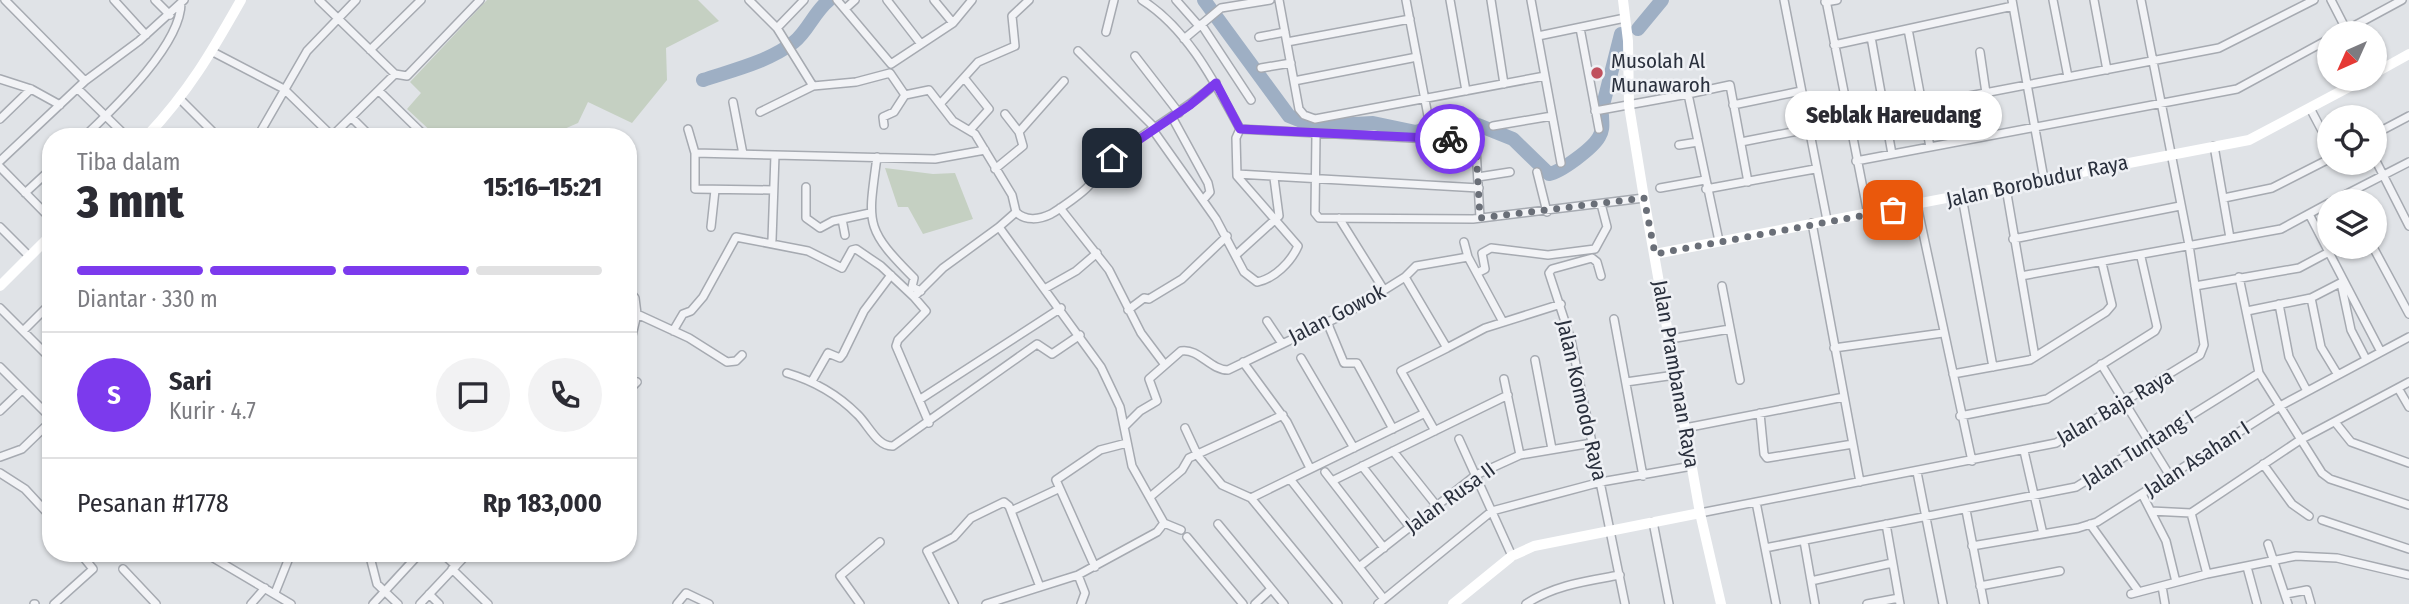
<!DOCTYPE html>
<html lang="id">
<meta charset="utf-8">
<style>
:root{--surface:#fff;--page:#f2f2f3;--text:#2b2b33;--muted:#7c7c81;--line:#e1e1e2;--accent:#7c3aed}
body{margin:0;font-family:"Fira Sans Condensed",sans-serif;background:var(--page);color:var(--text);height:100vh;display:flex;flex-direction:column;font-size:26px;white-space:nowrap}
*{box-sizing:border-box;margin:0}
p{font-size:23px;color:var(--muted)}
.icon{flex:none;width:38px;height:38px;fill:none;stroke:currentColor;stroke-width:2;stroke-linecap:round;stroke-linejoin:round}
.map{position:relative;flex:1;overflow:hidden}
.sheet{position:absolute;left:42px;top:128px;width:595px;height:434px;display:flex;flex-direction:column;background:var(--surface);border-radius:28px;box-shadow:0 2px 5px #0004}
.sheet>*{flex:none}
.needle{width:46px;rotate:225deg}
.buttons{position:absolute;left:2317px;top:21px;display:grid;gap:14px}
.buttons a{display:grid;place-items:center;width:70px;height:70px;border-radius:50%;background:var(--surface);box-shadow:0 2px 5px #0004;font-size:35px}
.pin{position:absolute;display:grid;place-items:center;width:60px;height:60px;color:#fff;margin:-30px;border-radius:14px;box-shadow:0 4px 10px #0006}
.courier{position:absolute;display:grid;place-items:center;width:70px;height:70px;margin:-35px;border:5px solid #7c3aed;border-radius:50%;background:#fff;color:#222;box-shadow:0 2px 9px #0007}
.bubble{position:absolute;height:49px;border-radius:24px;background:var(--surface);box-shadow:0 2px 5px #0004;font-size:23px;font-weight:800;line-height:49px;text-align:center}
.summary em{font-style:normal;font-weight:800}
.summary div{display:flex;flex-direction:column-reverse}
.summary{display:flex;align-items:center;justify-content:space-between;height:119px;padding:0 35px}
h1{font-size:46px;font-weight:800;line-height:52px}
.bar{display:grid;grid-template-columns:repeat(4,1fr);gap:10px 7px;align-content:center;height:84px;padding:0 35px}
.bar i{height:9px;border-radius:5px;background:var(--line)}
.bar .on{background:var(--accent)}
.bar p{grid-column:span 4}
.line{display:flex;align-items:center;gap:18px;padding:0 35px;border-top:2px solid var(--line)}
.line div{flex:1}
.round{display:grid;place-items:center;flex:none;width:74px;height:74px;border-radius:37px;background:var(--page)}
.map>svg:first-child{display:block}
</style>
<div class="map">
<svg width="2409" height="604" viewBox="0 0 2409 604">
<rect width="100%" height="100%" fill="#e0e3e7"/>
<path fill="#c5d0c2" d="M487 0H698L719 21 666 48 667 80 632 123 588 102 578 123 548 136H436L407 109 421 93 410 82Z
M885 168 933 174 955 173 973 219 923 234 908 207H898Z"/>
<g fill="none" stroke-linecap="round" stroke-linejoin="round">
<path stroke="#9eafc4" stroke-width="14" d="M1204 0 1289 116 1314 126 1373 123 1416 132 1447 121 1473 123 1513 139 1549 174C1561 172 1593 148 1599 137 1604 129 1602 123 1602 115
M1638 29 1662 0
M703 80C733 70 768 62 794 42 808 31 814 12 829 0
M1602 109 1621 34"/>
<defs>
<path id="street" d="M5 0 85 81
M114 0 146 35
M155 0 170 15
M319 0 395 74 407 76 480 0
M749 0 777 28 813 86
M837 0 891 64 953 23 972 0
M887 0 921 44
M934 0 953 23
M1142 0C1188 29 1215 83 1240 129
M1176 0 1199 26
M1279 0 1299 109 1304 115 1315 119 1545 76
M1406 0 1429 121
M1450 0 1466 91
M1491 0 1504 84
M1531 0 1561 163
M1784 0 1827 220
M1826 0 1868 214
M2012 0 2044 179
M2053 0 2068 77
M2094 0 2107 70
M2331 0 2348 33
M1825 2 1837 0
M845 9 855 0
M1201 24 1251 100
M777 28 804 0
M1580 28 1599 129
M1908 29 1930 147
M1106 32 1114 0
M2341 33 2402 0
M1538 36 1625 18
M1259 37 1285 32
M1871 37 1892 154
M1184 39 1221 8 1270 0
M1287 42 1410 19
M1834 45 2013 6
M370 50 421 0
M1078 51 1155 128
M213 52 284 89 332 136
M1980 52 1986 93
M1135 56 1179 113
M1261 68 1291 63
M0 79 31 89 60 105
M965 79 989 109 971 129
M1294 81 1417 57
M78 89 126 136
M379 91 425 136
M1688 94 1730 85 1748 182
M181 100 217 136
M733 102 743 154
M941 103 978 62 1015 46 1012 16 1029 0
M1733 105 1801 91
M1922 105 2219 48 2314 0
M2311 110 2329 144
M1595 111 1688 94 1719 241
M760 112 813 86 856 82 890 73 905 95 929 90 953 121 975 134 1012 195 1016 212 999 227 1101 367 1120 407 1132 466 1164 523 1157 532 1078 575 986 604
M1172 117 1208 183 1210 192 1203 200
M352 118 370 136
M0 119 31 89
M884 125 883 117 894 112 905 95
M1493 126 1552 116
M688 129 695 153V189L773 190
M1153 130 1216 219 1244 272 1257 282C1274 279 1291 262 1298 246L1237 176 1236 138 1240 129 1469 141 1476 148 1480 218
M1019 132 1064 81
M2375 134 2409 116
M1316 135 1315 213 1319 218 1473 219 1644 198
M85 136C114 108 181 45 181 3
M258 136 307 51 356 0
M332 136 395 74
M1741 142 1808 129
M1679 145 1698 142
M2214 146 2230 238
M695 153 775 155
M877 157C868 224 864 228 914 278L912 287 921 291
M2375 159 2409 226
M0 161 85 81 139 41 184 0
M1856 161 2237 89 2329 39
M0 167 51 219
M995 169 1023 146 1019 132 1005 114
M1537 172 1547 212
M1237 174 1479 188
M1478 177 1510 172
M806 187V218L820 228 833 221 870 213
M1660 188 1705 180
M2006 188 2035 357
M1706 189 1815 169
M25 193 51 169
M1962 197 1993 367
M2224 198 2272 188 2329 159
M2333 201 2409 162
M1917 205 1972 461
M1060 208 1109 270 1141 333 1165 365
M1016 212C1025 221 1039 220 1051 214 1058 210 1086 191 1090 184 1095 175 1101 168 1110 160 1143 131 1184 113 1216 83
M2309 214 2381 352
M1339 218 1384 290
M842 219 845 235
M1812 223 1860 482
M0 227 29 256
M711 227 715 190
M2013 239 2180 206
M772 240 775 155 935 159 985 150
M1464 242 1468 257 1503 322
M2373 247 2409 314
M1236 255 1279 216 1274 178
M1477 273 1485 269 1482 253 1491 248 1548 255 1595 249 1607 227 1601 204
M1601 276 1597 262 1592 258 1552 269 1549 273 1571 340 1625 604
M2021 276 2281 229 2329 203
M1405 277 1416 266 1468 257
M2239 277 2259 373 2322 473 2330 479 2409 505
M2341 283 2351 330 2366 359
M1722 286 1740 380
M2195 286 2299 268 2329 252
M1046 288 1076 271 1097 253
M628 289 635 298 637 314 689 338 727 362 736 361 742 355
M914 297 926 311 898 340 896 346 929 423
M2311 298 2321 347 2338 375
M2279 304 2289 357 2307 391
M0 308 51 359
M1128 310 1144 298 1149 299 1182 279 1227 236
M2247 311 2311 298 2344 281
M1614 319 1643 476
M1267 321 1281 342
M1327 322 1344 363H1357L1393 429
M23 331 51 303
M673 331 683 314 691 311 703 297 736 237 808 251 842 268 852 250 856 249 881 266 914 297 943 268 999 227
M1670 339 1730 329
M1834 348 1943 333
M628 353 637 314
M1301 358 1354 448
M1535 360 1552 449
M1243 362 1287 422 1310 468
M2101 364 2170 476
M0 367 51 418
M787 373C814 381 837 394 857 414 868 424 877 447 893 446L1037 344 1052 354 1080 335
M1953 374 2030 360 2106 312 2112 305 2102 263
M1504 379 1520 455
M812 381 828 353 840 358 843 354 864 311 891 275
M1626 382 1675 375
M2398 388 2409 407
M628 391 637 382
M919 400 1061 308
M0 411 22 390
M1760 413 1764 454 1767 458 1853 444
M1960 416 2047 399 2155 331 2157 327 2141 257
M2335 422 2351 442 2409 463
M1125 426 1140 411 1157 401 1149 379 1181 351C1199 348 1210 370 1228 370L1349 312 1405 277 1447 348 1485 328 1561 304
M1185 428 1198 456 1222 485 1251 498 1338 604
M1685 428 1844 397
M1435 431 1401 371 1447 348
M1459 439 1512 556
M1393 451 1436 505
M2024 451 2043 534
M0 457 22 449 51 421
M2263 464 2292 504 2309 516
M1362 466 1409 526
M1325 472 1384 548
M1917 472 1943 604
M0 473 25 489 51 517
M1290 479 1384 599
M1332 481 1508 395
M2142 494 2166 541 2176 582
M1150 497 1182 470 1189 458 1283 415
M1251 498 1425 413
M1756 502 1776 604
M1966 510 1984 604
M1011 511 1058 489
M2151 511 2191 513
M1700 513 2056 443 2200 355 2204 345 2189 245 2141 0
M2191 513 2300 440 2409 382
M2191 513 2207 574
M2322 520 2409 549
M1653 522 1669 604
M1164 523 1181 530
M1218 524 1284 604
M1886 524 1900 604
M2090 524 2139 592
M1187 537 1243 604
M1804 541 1815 604
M2268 544 2288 604
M1972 546 2078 528 2097 522 2280 406 2409 337
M1765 548 2076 487 2259 373
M205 553 291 604
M369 553 377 584 398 604
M442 553 456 566
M1095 567 1056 480 1100 450 1127 443
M1359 567 1476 475 1520 455 1592 443
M2247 567 2257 604
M123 569 156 604
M452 569 488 604
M1078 575 1085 593 1081 604
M1811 581 1892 563
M1980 586 2060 571
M2162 586 2165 604
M275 593 291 553
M429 594 439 604
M2131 594 2207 574 2296 556 2337 558 2409 575
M2286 594 2307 590 2311 604
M34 604H35
M54 604 93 569 80 553
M251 604 265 588
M373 604 420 553
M420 604 468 553
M677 604 686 593 709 604
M860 604 840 576 880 542
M954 604 927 551 954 537 971 518 1004 502 1009 506 1040 587
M1255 604 1271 589
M1378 604 1492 511 1601 482 1692 466
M1526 604C1554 585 1587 581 1620 575
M1867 604 1899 598"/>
</defs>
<use href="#street" stroke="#a6aab1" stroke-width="10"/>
<use href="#street" stroke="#f2f3f6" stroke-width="7"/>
<path stroke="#fff" stroke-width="10" d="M1623 0 1628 41 1629 106 1644 198 1700 513 1721 604
M2375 73 2409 54
M147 136C189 91 211 53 241 0
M1655 254 2249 140 2364 79
M0 286 51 235
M1453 604 1512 556 1534 546 1700 513"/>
</g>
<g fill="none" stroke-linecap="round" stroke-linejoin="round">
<path stroke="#6a6f78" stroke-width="7" stroke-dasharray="0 12.6" d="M1450 139 1467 140 1476 148 1480 218 1644 198 1655 254 1893 210"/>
<path stroke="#7c3aed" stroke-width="9" d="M1112 158 1190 105 1216 83 1240 129 1450 139"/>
</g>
<circle fill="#c0515e" stroke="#eff1f5" stroke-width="2.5" cx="1597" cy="73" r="7"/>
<g text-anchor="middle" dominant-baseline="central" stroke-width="5" stroke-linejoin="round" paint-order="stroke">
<g font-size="21" fill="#2a303d" stroke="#eff1f5" text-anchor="start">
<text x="1611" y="61">Musolah Al<tspan x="1611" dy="24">Munawaroh</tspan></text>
</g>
<g font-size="21" fill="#2a303d" stroke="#eff1f5">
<text transform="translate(2037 181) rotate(-12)">Jalan Borobudur Raya</text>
<text transform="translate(1337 314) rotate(-27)">Jalan Gowok</text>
<text transform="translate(1676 374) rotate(80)">Jalan Prambanan Raya</text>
<text transform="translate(1582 400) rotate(77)">Jalan Komodo Raya</text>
<text transform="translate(2115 407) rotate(-30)">Jalan Baja Raya</text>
<text transform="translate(2138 449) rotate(-32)">Jalan Tuntang I</text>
<text transform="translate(2197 459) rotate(-33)">Jalan Asahan I</text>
<text transform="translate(1450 498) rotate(-36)">Jalan Rusa II</text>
</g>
</g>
</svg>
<div class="buttons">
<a><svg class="needle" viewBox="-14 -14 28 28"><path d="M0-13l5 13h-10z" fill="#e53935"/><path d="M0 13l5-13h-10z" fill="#7c7c81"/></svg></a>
<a><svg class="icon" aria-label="locate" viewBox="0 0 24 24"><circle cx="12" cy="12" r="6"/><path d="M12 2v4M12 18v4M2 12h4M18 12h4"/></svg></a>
<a><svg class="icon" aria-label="layers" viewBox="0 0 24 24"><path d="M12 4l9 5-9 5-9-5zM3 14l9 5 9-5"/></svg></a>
</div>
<div class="pin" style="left:1893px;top:210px;background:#ea580c"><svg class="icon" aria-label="bag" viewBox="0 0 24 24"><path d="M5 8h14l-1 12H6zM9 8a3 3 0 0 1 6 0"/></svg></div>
<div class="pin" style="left:1112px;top:158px;background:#1f2937"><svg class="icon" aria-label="home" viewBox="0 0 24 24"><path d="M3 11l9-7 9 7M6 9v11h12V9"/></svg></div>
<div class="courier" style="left:1450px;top:139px"><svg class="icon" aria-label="bike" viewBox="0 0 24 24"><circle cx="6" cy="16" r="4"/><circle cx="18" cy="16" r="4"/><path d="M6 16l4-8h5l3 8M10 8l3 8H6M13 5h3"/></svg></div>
<div class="bubble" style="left:1785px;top:91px;width:217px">Seblak Hareudang</div>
<section class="sheet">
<div class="summary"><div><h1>3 mnt</h1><p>Tiba dalam</p></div><em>15:16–15:21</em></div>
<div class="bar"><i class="on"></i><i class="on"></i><i class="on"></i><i></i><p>Diantar · 330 m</p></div>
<div class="line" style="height:126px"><b class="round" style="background:var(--accent);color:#fff">S</b><div><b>Sari</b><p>Kurir · 4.7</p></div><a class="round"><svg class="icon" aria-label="chat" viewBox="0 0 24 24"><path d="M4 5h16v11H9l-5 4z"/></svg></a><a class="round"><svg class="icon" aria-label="phone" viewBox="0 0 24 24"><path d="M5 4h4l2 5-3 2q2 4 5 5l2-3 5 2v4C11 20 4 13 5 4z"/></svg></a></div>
<div class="line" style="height:91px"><div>Pesanan #1778</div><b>Rp 183,000</b></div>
</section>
</div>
